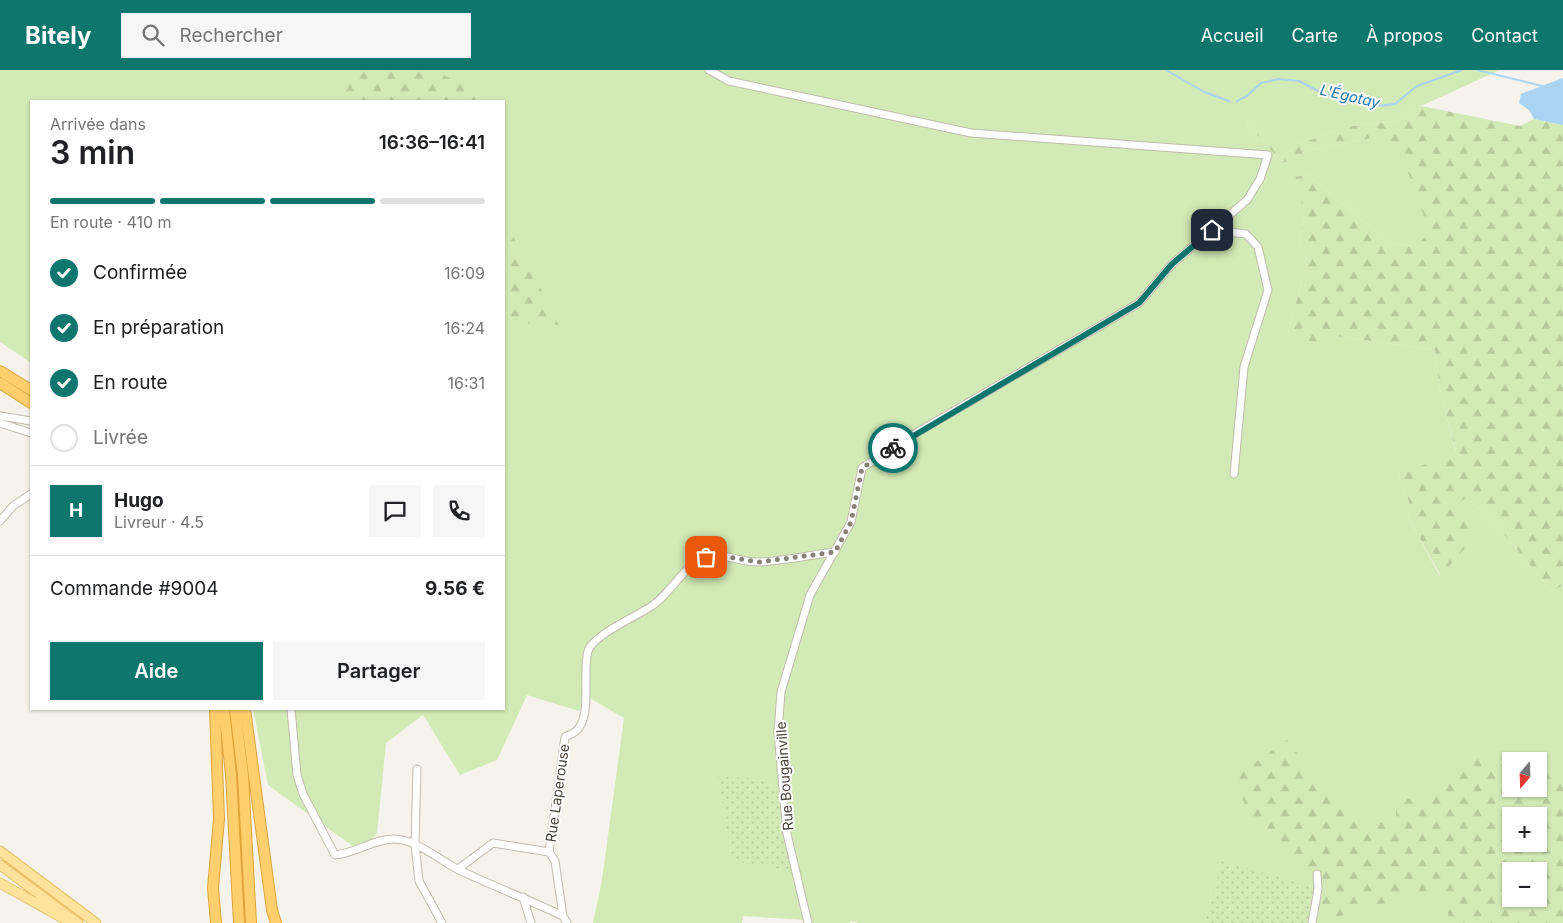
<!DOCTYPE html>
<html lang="fr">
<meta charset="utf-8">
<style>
:root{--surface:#fff;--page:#f6f6f6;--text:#202124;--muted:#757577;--line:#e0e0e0;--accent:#0f766e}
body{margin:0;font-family:Inter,sans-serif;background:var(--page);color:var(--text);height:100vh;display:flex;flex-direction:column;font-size:19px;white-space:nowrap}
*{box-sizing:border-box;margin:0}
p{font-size:16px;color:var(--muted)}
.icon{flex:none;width:28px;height:28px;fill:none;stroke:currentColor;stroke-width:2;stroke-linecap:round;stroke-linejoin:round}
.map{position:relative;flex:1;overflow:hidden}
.details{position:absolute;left:30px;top:30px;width:475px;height:610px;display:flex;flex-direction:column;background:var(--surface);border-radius:0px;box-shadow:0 1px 4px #0004}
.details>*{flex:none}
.needle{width:32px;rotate:199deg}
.buttons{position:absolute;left:1502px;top:682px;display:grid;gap:10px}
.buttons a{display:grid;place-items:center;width:45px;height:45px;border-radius:0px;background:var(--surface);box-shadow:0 1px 4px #0004;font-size:25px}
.pin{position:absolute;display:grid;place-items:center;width:42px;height:42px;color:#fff;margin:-21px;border-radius:10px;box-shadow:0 2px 8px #0006}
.courier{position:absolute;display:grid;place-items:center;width:50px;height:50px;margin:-25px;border:4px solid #0f766e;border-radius:50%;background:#fff;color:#222;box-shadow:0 1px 6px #0007}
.head em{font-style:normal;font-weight:600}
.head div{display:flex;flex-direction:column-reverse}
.head{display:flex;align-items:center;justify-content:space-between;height:85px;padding:0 20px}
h1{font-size:32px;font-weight:600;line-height:38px}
.bar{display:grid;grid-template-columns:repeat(4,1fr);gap:8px 5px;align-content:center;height:60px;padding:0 20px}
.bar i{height:6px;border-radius:4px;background:var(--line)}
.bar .current{background:var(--accent)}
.bar p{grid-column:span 4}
.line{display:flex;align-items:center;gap:12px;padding:0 20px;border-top:1px solid var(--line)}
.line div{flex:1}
.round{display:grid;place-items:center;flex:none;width:52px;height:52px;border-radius:0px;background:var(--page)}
ol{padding:0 20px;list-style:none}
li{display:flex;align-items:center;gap:15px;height:55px}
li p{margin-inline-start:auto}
li .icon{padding:5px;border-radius:50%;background:var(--accent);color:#fff;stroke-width:4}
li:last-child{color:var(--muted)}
li i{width:28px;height:28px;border:2px solid var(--line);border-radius:50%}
.button{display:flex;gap:10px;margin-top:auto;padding:10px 20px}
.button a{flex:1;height:58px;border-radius:0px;background:var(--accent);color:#fff;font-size:20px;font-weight:600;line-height:58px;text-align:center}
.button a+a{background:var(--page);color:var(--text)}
header{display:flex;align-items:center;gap:30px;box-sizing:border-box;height:70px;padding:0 25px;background:var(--accent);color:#fff}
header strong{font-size:24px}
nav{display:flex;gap:28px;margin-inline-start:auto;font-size:18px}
.search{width:350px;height:45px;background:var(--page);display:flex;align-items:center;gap:12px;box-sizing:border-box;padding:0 18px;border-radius:0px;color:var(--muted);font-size:19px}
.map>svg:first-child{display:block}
</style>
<header>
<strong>Bitely</strong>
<div class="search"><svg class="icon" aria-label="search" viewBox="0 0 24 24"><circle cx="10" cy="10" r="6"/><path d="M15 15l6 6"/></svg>Rechercher</div>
<nav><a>Accueil</a><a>Carte</a><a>À propos</a><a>Contact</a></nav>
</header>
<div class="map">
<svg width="1563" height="853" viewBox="0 0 1563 853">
<defs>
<pattern id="forest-firs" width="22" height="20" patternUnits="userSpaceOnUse" patternTransform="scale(1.25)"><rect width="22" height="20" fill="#d2eab5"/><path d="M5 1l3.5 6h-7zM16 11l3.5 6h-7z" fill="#b6ca9c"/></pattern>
<pattern id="park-dots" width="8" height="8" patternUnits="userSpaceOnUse" patternTransform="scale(1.25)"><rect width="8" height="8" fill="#d2eab5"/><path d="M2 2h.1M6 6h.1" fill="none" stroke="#b6ca9c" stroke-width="1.8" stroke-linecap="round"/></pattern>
</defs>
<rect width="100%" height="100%" fill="#f6f3ec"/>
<path fill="#d2eab5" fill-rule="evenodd" d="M0 0H1500L1421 36 1397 51 1352 56 1298 74H1282L1246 45 1248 55 1283 93 1311 80 1372 68 1397 71 1430 160C1419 181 1405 177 1386 170L1307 104 1295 107C1302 129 1309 148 1298 170L1307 191 1288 263 1335 266 1435 280 1439 316 1456 383 1398 405 1410 435 1408 448 1440 506 1459 431 1466 428 1488 445 1552 522 1563 515V853H859L851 851 850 853H808L806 850 743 846 742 853H593L602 810 624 648 588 627 579 641 527 625 497 690 460 705 423 645 386 673 377 763 361 782 268 715 253 639H504V31H31V293L0 272ZM1511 691H1539V719H1511ZM1511 746H1539V774H1511ZM1511 801H1539V829H1511Z"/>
<path fill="url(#forest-firs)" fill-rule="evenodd" d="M350 0H432L491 27 489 31H341Z
M1421 36 1520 56 1534 49 1563 55V515L1552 522 1488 445 1466 428 1459 432 1476 465 1441 506 1408 448 1410 435 1398 405 1456 382 1439 316 1435 280 1335 266 1325 277 1288 263 1307 191 1298 170C1309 148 1301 129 1295 107L1307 104 1386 170C1405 177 1419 181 1429 160L1397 72 1372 68 1311 80 1283 93 1248 55 1246 44 1283 74H1298L1352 56 1397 51Z
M504 149 560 255 504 252Z
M1287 670 1340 739 1381 752 1396 747V731L1426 725 1466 687 1511 692V719H1539V696L1563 700V853H1451L1439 818 1315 853 1319 818 1307 797 1290 793 1255 760 1234 708ZM1511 746H1539V774H1511ZM1511 801H1539V829H1511Z"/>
<path fill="url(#park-dots)" d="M718 706 765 709V716L781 724 794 801 732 791Z
M1222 791 1316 818 1307 853H1205Z"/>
<path fill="#a9d4f2" d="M1563 8V55L1534 49 1529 40 1519 33 1521 24Z"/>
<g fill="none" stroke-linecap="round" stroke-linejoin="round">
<path stroke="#a9d4f2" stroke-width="2" d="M1166 0 1204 22 1229 31
M1477 0 1542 16
M1237 31 1247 26 1261 13 1278 9 1299 11 1324 24 1377 36 1395 34 1417 16 1462 0"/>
<defs>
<path id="minor" d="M709 0 729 11 971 63 1268 85 1260 109 1247 130 1172 194 1139 233 911 366 862 398 851 452 810 525 781 622 778 662 787 764 808 853
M1212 160 1246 164 1258 177 1268 220 1244 297 1234 404
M0 346 31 351
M0 353 31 363
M0 451 13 436 31 424
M291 639 297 705 303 724 335 785C357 783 373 769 394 769 416 769 439 790 459 800 493 816 529 830 563 846
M417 699 415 775 419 811 442 853
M458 799 493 773 549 782
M523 827 531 853
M567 853 563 846 555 791 549 782 565 667C569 665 575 663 578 659 592 643 582 600 588 581 594 564 638 546 653 535 672 522 684 494 707 487 723 482 742 493 759 492 784 491 810 485 835 482
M1312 853 1318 819 1317 804"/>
<path id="major" d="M0 781 96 853
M0 795 78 853
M0 813 70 852"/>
<path id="highway" d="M0 301 31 320
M0 313 31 333
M215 639 219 749 213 818 216 853
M224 639 231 705 239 853
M235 639 243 705 251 853
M245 639 272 840 276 853"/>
</defs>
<use href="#minor" stroke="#c2bbae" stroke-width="9"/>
<use href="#major" stroke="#e6c16a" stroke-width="11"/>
<use href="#highway" stroke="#e0a43c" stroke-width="12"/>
<use href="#minor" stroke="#fff" stroke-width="7"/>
<use href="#major" stroke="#ffe39c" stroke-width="9"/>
<use href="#highway" stroke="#ffcf6e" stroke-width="10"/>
</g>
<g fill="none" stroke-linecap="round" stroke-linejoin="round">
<path stroke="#878178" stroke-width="5" stroke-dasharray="0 9" d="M706 487 721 486 759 492 835 482 851 452 862 398 893 378"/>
<path stroke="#0f766e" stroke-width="6" d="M893 378 1139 233 1172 194 1212 160"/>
</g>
<g text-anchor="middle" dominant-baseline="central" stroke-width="4" stroke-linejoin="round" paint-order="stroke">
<g font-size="14" fill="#4b4439" stroke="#fff">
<text transform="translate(784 706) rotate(-94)">Rue Bougainville</text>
<text transform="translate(557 723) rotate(-82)">Rue Laperouse</text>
</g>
<g font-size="15" font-style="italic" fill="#2e7ab2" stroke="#fff">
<text transform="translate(1350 26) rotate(13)">L'Égotay</text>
</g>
</g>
</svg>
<div class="buttons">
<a><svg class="needle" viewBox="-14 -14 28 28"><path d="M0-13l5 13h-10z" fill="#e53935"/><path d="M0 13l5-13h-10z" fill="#757577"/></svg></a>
<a>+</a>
<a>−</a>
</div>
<div class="pin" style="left:706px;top:487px;background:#ea580c"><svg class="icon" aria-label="bag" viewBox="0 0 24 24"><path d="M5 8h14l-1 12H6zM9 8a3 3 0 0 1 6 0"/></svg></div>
<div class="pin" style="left:1212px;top:160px;background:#1f2937"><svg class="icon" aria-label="home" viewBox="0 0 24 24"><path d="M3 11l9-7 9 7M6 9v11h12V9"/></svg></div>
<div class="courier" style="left:893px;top:378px"><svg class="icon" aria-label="bike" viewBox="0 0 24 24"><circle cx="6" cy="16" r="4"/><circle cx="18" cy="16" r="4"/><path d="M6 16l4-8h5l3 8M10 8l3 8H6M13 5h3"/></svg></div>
<section class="details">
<div class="head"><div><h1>3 min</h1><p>Arrivée dans</p></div><em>16:36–16:41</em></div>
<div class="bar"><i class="current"></i><i class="current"></i><i class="current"></i><i></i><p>En route · 410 m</p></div>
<ol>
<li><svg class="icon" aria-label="check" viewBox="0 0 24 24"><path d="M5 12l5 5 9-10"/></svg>Confirmée<p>16:09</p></li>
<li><svg class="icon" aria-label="check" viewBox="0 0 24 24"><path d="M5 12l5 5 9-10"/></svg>En préparation<p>16:24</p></li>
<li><svg class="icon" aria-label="check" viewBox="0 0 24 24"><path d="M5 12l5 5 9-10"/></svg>En route<p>16:31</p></li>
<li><i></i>Livrée</li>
</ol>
<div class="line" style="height:90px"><b class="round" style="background:var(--accent);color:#fff">H</b><div><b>Hugo</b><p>Livreur · 4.5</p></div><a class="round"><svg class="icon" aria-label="chat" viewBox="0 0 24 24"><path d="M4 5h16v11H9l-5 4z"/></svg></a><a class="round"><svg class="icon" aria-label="phone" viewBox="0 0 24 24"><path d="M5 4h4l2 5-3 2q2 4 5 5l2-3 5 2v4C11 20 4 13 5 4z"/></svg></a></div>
<div class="line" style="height:65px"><div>Commande #9004</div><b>9.56 €</b></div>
<div class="button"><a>Aide</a><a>Partager</a></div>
</section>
</div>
